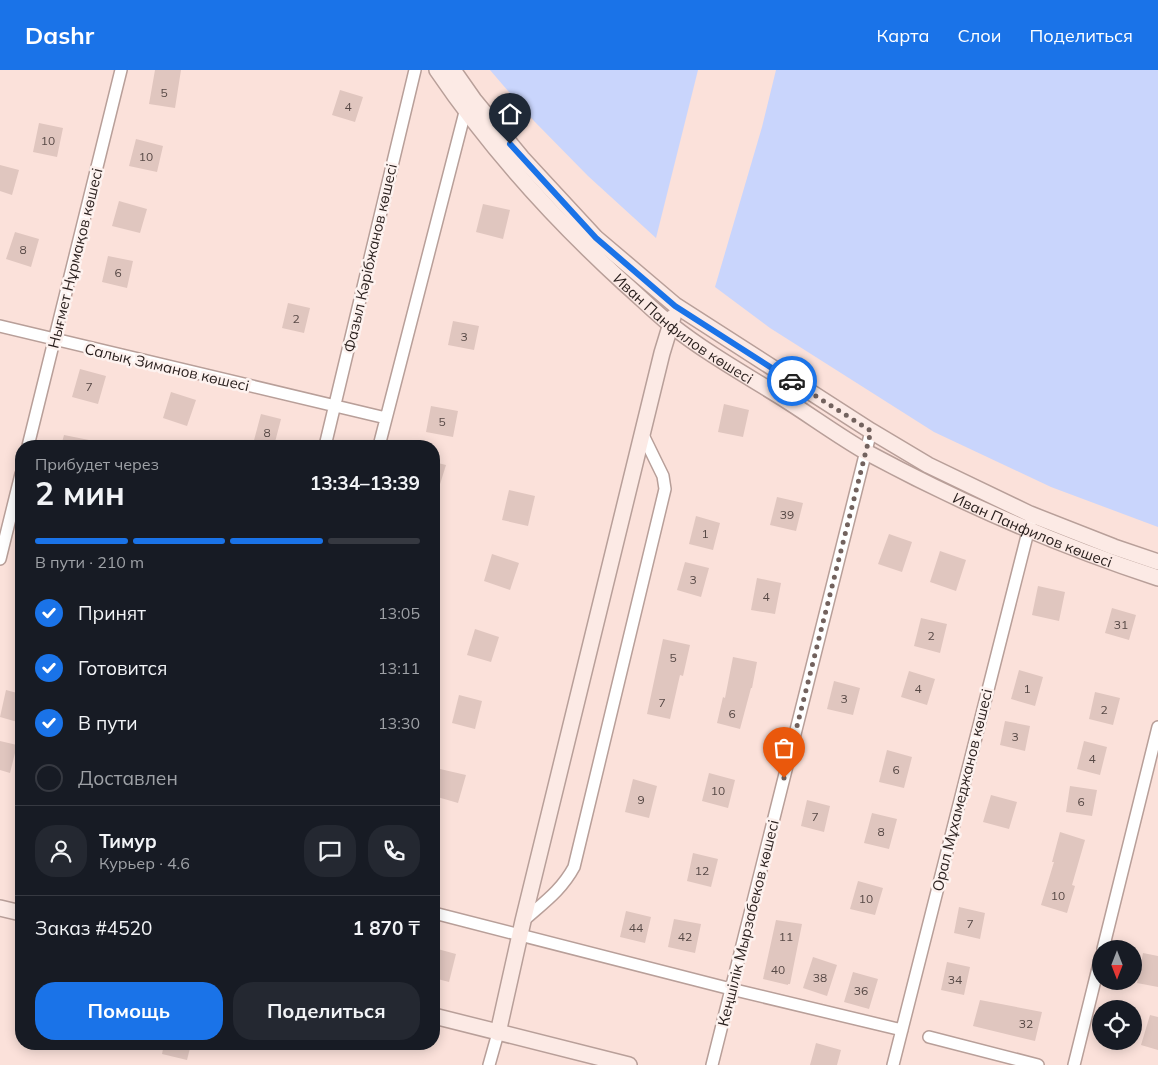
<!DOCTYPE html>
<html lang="ru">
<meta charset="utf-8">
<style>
:root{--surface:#171b24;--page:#242831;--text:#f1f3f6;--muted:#9ea1a6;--line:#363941;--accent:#1a73e8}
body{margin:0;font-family:Mulish,sans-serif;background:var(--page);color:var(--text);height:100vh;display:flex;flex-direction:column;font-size:19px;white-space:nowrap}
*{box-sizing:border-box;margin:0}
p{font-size:16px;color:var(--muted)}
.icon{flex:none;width:28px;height:28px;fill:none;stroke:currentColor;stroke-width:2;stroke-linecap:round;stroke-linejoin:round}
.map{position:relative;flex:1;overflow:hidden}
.side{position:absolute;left:15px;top:370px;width:425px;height:610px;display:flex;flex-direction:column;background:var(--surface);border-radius:20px;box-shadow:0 2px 12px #0003}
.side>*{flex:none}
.needle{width:32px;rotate:180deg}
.fabs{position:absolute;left:1092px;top:870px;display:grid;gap:10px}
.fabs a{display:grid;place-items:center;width:50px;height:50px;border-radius:50%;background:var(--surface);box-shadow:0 2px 12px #0003;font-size:25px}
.pin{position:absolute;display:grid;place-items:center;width:42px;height:42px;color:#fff;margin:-51px -21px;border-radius:50% 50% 50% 0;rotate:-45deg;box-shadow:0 0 5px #0007}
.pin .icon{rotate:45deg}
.courier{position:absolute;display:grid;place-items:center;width:50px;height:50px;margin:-25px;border:4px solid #1a73e8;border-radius:50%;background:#fff;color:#222;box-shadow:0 1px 6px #0007}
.head em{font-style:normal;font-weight:700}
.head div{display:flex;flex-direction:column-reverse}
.head{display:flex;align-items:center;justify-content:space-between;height:85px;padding:0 20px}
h1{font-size:32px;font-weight:700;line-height:38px}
.bar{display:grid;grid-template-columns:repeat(4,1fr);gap:8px 5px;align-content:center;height:60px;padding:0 20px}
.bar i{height:6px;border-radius:4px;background:var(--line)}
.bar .selected{background:var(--accent)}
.bar p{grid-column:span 4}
.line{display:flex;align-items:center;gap:12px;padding:0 20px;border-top:1px solid var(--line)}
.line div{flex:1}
.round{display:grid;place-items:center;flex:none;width:52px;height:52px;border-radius:20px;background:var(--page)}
ol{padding:0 20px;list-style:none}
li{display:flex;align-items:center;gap:15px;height:55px}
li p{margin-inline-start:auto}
li .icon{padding:5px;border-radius:50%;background:var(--accent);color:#fff;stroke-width:4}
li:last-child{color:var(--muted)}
li i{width:28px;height:28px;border:2px solid var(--line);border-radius:50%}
.cta{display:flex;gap:10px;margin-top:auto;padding:10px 20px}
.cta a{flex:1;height:58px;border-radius:20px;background:var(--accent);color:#fff;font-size:20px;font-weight:700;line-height:58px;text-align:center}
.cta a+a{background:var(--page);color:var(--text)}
header{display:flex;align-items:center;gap:30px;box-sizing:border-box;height:70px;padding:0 25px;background:var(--accent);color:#fff}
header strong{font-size:24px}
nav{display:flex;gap:28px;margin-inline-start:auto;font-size:18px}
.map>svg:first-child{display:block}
</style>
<header>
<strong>Dashr</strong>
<nav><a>Карта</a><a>Слои</a><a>Поделиться</a></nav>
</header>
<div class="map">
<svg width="1158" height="995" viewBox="0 0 1158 995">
<rect width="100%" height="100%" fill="#fbe1da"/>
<path fill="#c9d5fc" d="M490 0H698L656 168 588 106 534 51Z
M776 0H1158V457L1051 417 934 362 770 258 715 217 762 57Z"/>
<path fill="#e0c6bf" d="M155 0H181L175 38 149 34Z
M340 20 363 27 355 52 332 45Z
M39 53 63 58 57 87 33 82Z
M136 69 163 76 157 102 129 96Z
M0 95 19 100 12 125 0 121Z
M119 131 147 139 140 163 112 156Z
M483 134 510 140 503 169 476 162Z
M15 162 39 169 31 197 6 189Z
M108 186 133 191 127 218 102 212Z
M288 233 310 238 304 263 282 258Z
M453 251 479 256 474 280 448 275Z
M80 299 106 306 98 334 72 327Z
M171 322 196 330 187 356 163 348Z
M724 334 749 340 743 367 718 362Z
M431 336 458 341 453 367 426 362Z
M261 344 281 349 274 376 253 374Z
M64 365 99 372 98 376H61Z
M434 392 446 395 436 427 434 426Z
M509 420 535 426 528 456 502 450Z
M777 427 803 433 796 461 770 455Z
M696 446 720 453 713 480 689 474Z
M889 464 912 472 902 502 878 494Z
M940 481 966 490 956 521 930 512Z
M492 484 519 493 510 520 484 511Z
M685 492 709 498 701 527 677 520Z
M757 508 781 513 775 544 751 540Z
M1038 516 1065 522 1059 551 1032 545Z
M1112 538 1136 545 1129 570 1105 563Z
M921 548 947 554 940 583 914 576Z
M475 559 499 567 491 592 467 585Z
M663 569 690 575 683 606 680 605 670 649 647 644Z
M733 587 757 592 752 618H751L740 659 717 653 723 627 725 628Z
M1019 600 1043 607 1035 636 1011 629Z
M909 601 935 609 927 635 901 627Z
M834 611 860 618 853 645 827 639Z
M6 620 21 624V653L0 647Z
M1095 622 1120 628 1113 655 1089 649Z
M459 625 482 631 475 659 452 653Z
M1005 651 1030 656 1025 681 1000 675Z
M0 671 17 675 10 703 0 700Z
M1084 671 1107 677 1100 705 1077 699Z
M887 680 912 687 904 718 879 712Z
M440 699 466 705 458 733 434 726Z
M709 703 735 710 728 738 702 731Z
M633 709 657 716 649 748 625 742Z
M1070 716 1097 720 1092 746 1066 742Z
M991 725 1017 732 1009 759 983 752Z
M807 730 830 736 824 762 801 756Z
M872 743 897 749 889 779 864 773Z
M1060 762 1085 770 1072 815 1075 816 1067 843 1041 835 1054 792H1052Z
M693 783 718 789 711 817 687 811Z
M858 811 883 818 875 845 850 839Z
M959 837 985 843 980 869 954 863Z
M626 841 651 847 645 873 620 867Z
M674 849 701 854 695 883 668 877Z
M776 850 802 854 790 914H788V915L763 909Z
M434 878 456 884 449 912 434 908Z
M1143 883 1158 886V917L1137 913Z
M813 887 837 895 827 926 803 918Z
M947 892 970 897 964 925 941 920Z
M853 902 878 909 869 939 844 932Z
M980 930 1042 942 1035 971 973 956Z
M1150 945 1158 947V980L1141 975Z
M816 973 841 980 837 995H810Z
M164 974H191L187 990 162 984Z"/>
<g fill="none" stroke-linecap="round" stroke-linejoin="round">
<defs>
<path id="street" d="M0 256 386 348
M28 376 121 0
M325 376 415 0
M379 376 465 42 469 38
M0 489 21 404
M434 843 731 919 902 960
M523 851C543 833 561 821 574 797L665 419 663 406 642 363
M1103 879 1158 657
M929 967 1038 995
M489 995 498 963
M712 995 871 361
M893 995 1030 454
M1074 995 1101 886"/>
<g id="secondary">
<path id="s1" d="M437 0C490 78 554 149 624 213 640 227 655 242 671 255 705 282 744 304 781 327 810 345 838 366 868 383 961 433 1058 475 1158 508"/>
<path d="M453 0 474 30 522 88 596 168 675 235 871 361 928 395 1030 444 1114 477 1158 492"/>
<path d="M0 838 21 843"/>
<path d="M434 946 629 995"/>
<path d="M498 963 523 851 662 283 673 247"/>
</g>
</defs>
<use href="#street" stroke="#b89f99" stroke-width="14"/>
<use href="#secondary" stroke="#b89f99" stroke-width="18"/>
<use href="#street" stroke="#fff" stroke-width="11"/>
<use href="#secondary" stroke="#fceae5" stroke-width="15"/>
</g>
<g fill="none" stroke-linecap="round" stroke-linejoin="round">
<path stroke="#72625e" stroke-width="5" stroke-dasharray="0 9" d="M784 708 871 361 792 311"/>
<path stroke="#1a73e8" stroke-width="6" d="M510 74 596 168 675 236 792 311"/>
</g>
<g text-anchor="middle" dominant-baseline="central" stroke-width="5" stroke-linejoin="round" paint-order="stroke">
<g font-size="12" fill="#564845">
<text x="164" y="22">5</text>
<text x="348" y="36">4</text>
<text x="48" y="70">10</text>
<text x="146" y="86">10</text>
<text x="23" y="179">8</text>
<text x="118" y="202">6</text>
<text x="296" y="248">2</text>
<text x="464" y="266">3</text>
<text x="89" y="316">7</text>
<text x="442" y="351">5</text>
<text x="267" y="362">8</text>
<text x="787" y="444">39</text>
<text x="705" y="463">1</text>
<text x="693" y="509">3</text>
<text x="766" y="526">4</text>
<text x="1121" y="554">31</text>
<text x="931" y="565">2</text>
<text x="673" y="587">5</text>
<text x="918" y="618">4</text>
<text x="1027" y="618">1</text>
<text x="844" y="628">3</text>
<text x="662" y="632">7</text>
<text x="1104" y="639">2</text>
<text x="732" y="643">6</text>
<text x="1015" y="666">3</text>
<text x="1092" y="688">4</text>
<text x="896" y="699">6</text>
<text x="718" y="720">10</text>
<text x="641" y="729">9</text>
<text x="1081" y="731">6</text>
<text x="815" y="746">7</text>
<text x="881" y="761">8</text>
<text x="702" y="800">12</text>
<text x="1058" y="825">10</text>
<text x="866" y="828">10</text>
<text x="970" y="853">7</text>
<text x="636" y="857">44</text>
<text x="685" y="866">42</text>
<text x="786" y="866">11</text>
<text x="778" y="899">40</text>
<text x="820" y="907">38</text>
<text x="955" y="909">34</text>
<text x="861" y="920">36</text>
<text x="1026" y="953">32</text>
</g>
<g font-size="15" fill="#281e1c" stroke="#fdf2ef">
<text transform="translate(75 188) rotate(-76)">Нығмет Нұрмақов көшесі</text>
<text transform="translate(370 188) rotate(-77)">Фазыл Кәрібжанов көшесі</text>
<text stroke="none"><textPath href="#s1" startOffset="359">Иван Панфилов көшесі</textPath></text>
<text transform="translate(167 297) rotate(13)">Салық Зиманов көшесі</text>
<text stroke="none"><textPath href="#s1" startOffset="764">Иван Панфилов көшесі</textPath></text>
<text transform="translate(962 720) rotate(-76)">Орал Мұхамеджанов көшесі</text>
<text transform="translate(748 853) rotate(-76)">Кеңшілік Мырзабеков көшесі</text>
</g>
</g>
</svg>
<div class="fabs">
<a><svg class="needle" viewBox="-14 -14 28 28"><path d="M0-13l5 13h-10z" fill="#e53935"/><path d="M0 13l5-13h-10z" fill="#9ea1a6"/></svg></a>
<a><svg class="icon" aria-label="locate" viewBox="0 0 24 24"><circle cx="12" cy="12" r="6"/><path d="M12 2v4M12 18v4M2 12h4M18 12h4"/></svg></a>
</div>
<div class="pin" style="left:784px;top:708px;background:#ea580c"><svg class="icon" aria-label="bag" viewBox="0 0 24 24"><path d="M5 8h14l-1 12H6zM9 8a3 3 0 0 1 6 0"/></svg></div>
<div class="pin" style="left:510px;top:74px;background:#1f2937"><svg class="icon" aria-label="home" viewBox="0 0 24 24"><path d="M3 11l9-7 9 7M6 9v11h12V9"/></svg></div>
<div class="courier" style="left:792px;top:311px"><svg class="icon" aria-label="car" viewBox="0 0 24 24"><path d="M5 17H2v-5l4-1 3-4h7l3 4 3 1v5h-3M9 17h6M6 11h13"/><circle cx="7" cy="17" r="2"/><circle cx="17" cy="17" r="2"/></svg></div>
<section class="side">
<div class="head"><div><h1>2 мин</h1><p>Прибудет через</p></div><em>13:34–13:39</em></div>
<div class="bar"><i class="selected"></i><i class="selected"></i><i class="selected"></i><i></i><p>В пути · 210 m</p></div>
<ol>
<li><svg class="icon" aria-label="check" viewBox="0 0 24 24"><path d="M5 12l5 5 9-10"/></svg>Принят<p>13:05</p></li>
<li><svg class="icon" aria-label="check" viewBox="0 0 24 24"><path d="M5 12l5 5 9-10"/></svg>Готовится<p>13:11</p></li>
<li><svg class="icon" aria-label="check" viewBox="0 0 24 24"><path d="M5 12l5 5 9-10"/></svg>В пути<p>13:30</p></li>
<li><i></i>Доставлен</li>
</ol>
<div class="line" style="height:90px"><a class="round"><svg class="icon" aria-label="person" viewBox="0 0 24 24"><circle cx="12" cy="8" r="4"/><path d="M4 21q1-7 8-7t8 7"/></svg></a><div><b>Тимур</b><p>Курьер · 4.6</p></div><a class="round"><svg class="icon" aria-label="chat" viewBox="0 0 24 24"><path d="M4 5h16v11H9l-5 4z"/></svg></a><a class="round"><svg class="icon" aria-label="phone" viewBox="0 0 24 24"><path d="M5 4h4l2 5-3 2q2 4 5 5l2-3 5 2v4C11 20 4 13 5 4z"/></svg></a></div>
<div class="line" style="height:65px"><div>Заказ #4520</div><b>1 870 ₸</b></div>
<div class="cta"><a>Помощь</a><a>Поделиться</a></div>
</section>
</div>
